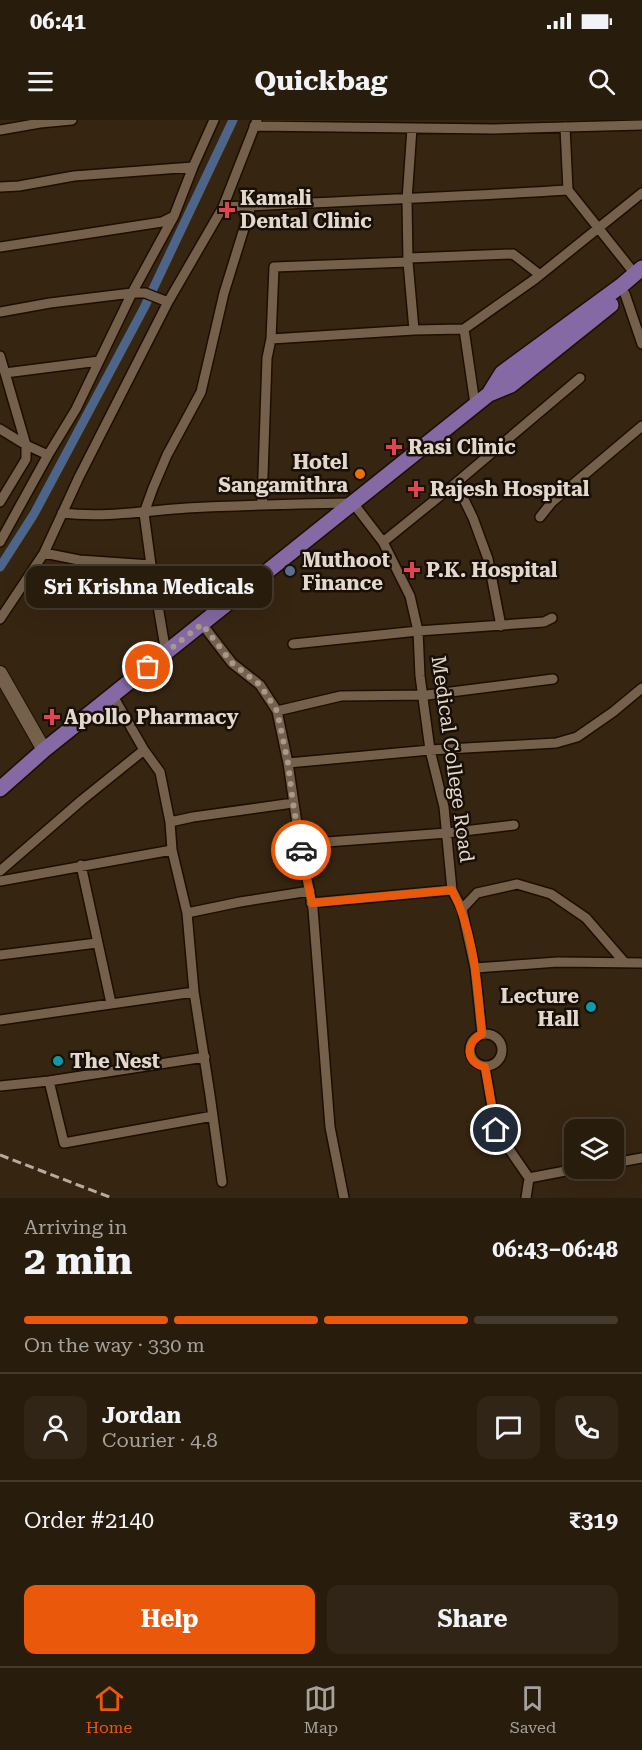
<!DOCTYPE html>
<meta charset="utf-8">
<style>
:root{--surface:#281c0d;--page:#302516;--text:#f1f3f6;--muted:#a5a19d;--line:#443a2e;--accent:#ea580c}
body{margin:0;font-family:"Roboto Serif",serif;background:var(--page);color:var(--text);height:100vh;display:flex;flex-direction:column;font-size:22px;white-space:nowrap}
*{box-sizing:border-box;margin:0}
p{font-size:20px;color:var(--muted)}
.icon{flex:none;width:33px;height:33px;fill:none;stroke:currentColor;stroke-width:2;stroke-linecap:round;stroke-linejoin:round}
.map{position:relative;height:1078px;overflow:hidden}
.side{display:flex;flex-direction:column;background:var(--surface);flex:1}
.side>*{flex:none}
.tools{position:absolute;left:564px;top:999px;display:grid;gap:12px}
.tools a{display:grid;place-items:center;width:60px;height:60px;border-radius:12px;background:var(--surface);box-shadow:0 6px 24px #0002,0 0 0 2px var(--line);font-size:30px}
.pin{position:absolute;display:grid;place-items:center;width:51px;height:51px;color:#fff;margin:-26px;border:3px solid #fff;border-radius:50%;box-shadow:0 2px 6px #0007}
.courier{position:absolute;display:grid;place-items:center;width:60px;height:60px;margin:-30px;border:4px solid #ea580c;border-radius:50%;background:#fff;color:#222;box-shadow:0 2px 8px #0007}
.bubble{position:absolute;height:42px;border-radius:12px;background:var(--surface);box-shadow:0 6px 24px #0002,0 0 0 2px var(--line);font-size:20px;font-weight:700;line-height:42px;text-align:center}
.overview em{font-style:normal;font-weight:700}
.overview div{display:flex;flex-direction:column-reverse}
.overview{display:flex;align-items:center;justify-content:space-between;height:102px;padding:0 24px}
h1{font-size:39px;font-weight:700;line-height:45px}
.bar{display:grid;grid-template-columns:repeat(4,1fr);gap:9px 6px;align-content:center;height:72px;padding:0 24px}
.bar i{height:8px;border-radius:4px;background:var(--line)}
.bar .selected{background:var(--accent)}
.bar p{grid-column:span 4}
.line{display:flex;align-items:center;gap:15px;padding:0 24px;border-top:2px solid var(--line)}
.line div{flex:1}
.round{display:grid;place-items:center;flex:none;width:63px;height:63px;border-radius:12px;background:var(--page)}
.action{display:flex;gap:12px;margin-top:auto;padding:12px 24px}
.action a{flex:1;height:69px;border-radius:12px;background:var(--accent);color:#fff;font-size:24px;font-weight:700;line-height:69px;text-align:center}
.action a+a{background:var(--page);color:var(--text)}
.status{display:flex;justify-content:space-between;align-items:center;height:42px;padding:0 30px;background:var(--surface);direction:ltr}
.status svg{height:16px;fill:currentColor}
header{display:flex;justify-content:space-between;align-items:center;height:78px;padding:0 24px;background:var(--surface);font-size:27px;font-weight:700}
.tab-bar{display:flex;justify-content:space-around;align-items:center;height:84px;border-top:2px solid var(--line);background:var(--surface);font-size:16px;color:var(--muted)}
.tab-bar a{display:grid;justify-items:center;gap:3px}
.tab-bar .selected{color:var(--accent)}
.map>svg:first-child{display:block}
</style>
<div class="status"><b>06:41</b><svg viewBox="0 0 49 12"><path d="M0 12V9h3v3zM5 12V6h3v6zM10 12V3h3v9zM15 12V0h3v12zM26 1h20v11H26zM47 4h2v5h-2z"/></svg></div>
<header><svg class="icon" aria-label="menu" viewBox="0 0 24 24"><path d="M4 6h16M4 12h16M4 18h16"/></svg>Quickbag<svg class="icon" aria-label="search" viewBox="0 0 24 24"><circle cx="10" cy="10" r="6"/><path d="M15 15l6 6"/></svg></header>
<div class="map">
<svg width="642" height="1078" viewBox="0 0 642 1078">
<rect width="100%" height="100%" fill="#362511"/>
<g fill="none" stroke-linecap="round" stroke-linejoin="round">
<path stroke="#4c6588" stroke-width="9" d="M0 447 34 394 144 188 233 0"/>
<defs>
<path id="street" d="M254 6 494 9 642 5
M565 7 568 70 635 154
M412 8 407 80 408 142 414 210
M0 10 40 3 72 0
M0 67 19 66 74 56 193 47
M223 87C338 82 453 77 568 70
M0 127 162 102 174 96
M409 138 513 134 540 155
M625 174 642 224
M0 192 50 183 132 173H145L168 182
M464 209 475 284
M271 219 414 210 464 209 535 159 642 73
M0 236 5 253 99 241
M0 309 26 325 48 335
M456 363 473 398 488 439 501 506
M0 382 26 339V325L5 253
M262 385 267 238 271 219 274 147 408 142
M62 393C104 398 145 391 187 388 242 385 298 384 353 383L383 422 410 476 418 511 420 556 430 630 444 687 452 770 462 789 475 848 482 914
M540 397 552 382 642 306
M0 422 48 335 76 289 132 173 174 96 193 47 214 0
M383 422 456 363 580 258
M44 433 79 440 151 445
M0 499 44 433 79 357 168 182 223 87 257 0
M202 504 232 543 260 565 277 591 288 643 300 724 313 789 330 1007 344 1078
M293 524 418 511 544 502 552 498
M166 533 151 445 144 393 153 368 167 335 201 272 224 173 251 86
M277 591 341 576 427 575 553 559
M144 630 160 652 170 702 172 730 187 793 194 872 210 975 222 1062
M288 643 430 630 556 623 577 617 613 592 642 568
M170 702 193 697 293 683
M300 724 447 713 514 705
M81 745 111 883
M0 751 82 680 144 630 113 576
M0 761 172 730
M311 783 452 770
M462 789 477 773 517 764 551 774 586 798 625 843
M187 793 240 782 310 771
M0 835 97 823
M475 848 558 842 642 843
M0 900 194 872
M470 930a16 16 0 1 1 32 0a16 16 0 1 1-32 0Z
M485 947 496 1010 529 1058
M49 961 64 1023 213 996
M0 966 49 961 205 937
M614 1043 642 1038
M526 1078 529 1058 581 1048"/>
<path id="secondary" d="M0 553 44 630"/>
<path id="primary" d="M489 274 511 265 611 185
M0 669 44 630 489 274 502 253 622 165 642 148"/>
</defs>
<use href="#street" stroke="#1d0e00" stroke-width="12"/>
<use href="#secondary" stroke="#1d0e00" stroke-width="16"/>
<use href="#primary" stroke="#1d0e00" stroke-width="18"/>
<use href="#street" stroke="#75614b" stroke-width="9"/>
<use href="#secondary" stroke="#75614b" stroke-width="14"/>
<use href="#primary" stroke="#8569a4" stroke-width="15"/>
<path stroke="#b8aa9c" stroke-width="3" stroke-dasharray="9 4.5" stroke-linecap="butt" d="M0 1035 112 1078"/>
</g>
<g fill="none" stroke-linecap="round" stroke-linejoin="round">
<path stroke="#a7998b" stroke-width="6" stroke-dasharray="0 10.8" d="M148 547 202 504 232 543 260 565 277 591 288 643 293 683 301 730"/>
<path stroke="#ea580c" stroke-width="8" d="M301 730 312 783 452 770C475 814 477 865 482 914 465 923 465 943 485 947L496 1010"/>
</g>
<g fill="#e0444e" stroke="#181008" stroke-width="2">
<path d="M224 81h6v6h6v6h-6v6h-6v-6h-6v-6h6z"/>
<path d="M391 318h6v6h6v6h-6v6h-6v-6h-6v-6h6z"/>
<path d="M413 360h6v6h6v6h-6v6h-6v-6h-6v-6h6z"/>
<path d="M409 441h6v6h6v6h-6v6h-6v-6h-6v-6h6z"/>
<path d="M49 588h6v6h6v6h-6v6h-6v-6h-6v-6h6z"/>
</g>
<circle fill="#e8710a" stroke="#181008" stroke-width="2" cx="360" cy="354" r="6"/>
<circle fill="#5c6f8a" stroke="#181008" stroke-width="2" cx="290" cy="451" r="6"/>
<g fill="#0f9aa8" stroke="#181008" stroke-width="2">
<circle cx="591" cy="887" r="6"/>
<circle cx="58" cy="941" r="6"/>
</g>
<g text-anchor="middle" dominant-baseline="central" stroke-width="5" stroke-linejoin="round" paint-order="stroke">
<g font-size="20" font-weight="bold" fill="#e4d8cc" stroke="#181008" text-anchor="start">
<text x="240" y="78">Kamali<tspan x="240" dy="23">Dental Clinic</tspan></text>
<text x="408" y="327">Rasi Clinic</text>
<text x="348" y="342" text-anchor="end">Hotel<tspan x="348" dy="23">Sangamithra</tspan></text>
<text x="430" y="369">Rajesh Hospital</text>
<text x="302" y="440">Muthoot<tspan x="302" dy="23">Finance</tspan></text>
<text x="426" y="450">P.K. Hospital</text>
<text x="64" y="597">Apollo Pharmacy</text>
<text x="579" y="876" text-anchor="end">Lecture<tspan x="579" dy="23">Hall</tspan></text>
<text x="70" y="941">The Nest</text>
</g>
<g font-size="20" fill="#e4d8cc" stroke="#181008">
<text transform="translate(453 639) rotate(82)">Medical College Road</text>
</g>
</g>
</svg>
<div class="tools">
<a><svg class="icon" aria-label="layers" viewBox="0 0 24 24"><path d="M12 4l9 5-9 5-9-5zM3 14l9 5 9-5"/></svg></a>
</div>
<div class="pin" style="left:148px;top:547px;background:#ea580c"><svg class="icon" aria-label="bag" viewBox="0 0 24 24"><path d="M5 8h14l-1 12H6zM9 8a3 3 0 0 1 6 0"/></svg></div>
<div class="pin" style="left:496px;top:1010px;background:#1f2937"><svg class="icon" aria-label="home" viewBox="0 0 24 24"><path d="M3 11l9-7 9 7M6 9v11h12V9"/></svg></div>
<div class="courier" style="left:301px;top:730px"><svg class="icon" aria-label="car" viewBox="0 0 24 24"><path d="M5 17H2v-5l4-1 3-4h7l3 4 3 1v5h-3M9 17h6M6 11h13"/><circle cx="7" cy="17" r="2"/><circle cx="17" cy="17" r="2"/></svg></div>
<div class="bubble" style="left:26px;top:446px;width:246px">Sri Krishna Medicals</div>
</div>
<section class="side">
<div class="overview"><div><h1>2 min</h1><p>Arriving in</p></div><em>06:43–06:48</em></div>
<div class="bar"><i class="selected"></i><i class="selected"></i><i class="selected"></i><i></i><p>On the way · 330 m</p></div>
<div class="line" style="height:108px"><a class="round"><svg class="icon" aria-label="person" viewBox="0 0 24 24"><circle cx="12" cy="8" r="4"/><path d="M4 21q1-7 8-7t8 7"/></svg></a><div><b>Jordan</b><p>Courier · 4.8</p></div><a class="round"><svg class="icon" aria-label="chat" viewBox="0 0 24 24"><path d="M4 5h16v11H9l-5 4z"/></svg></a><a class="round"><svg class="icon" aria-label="phone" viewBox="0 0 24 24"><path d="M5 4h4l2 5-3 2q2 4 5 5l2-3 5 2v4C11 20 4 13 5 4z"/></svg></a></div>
<div class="line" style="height:78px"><div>Order #2140</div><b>₹319</b></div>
<div class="action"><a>Help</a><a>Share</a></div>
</section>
<nav class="tab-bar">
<a class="selected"><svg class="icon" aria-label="home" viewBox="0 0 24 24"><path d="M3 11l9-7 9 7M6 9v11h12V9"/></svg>Home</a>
<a><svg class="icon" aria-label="map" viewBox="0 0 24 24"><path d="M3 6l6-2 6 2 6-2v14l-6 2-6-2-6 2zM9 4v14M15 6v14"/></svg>Map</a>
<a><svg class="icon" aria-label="saved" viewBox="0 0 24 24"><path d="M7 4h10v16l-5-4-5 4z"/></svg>Saved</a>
</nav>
